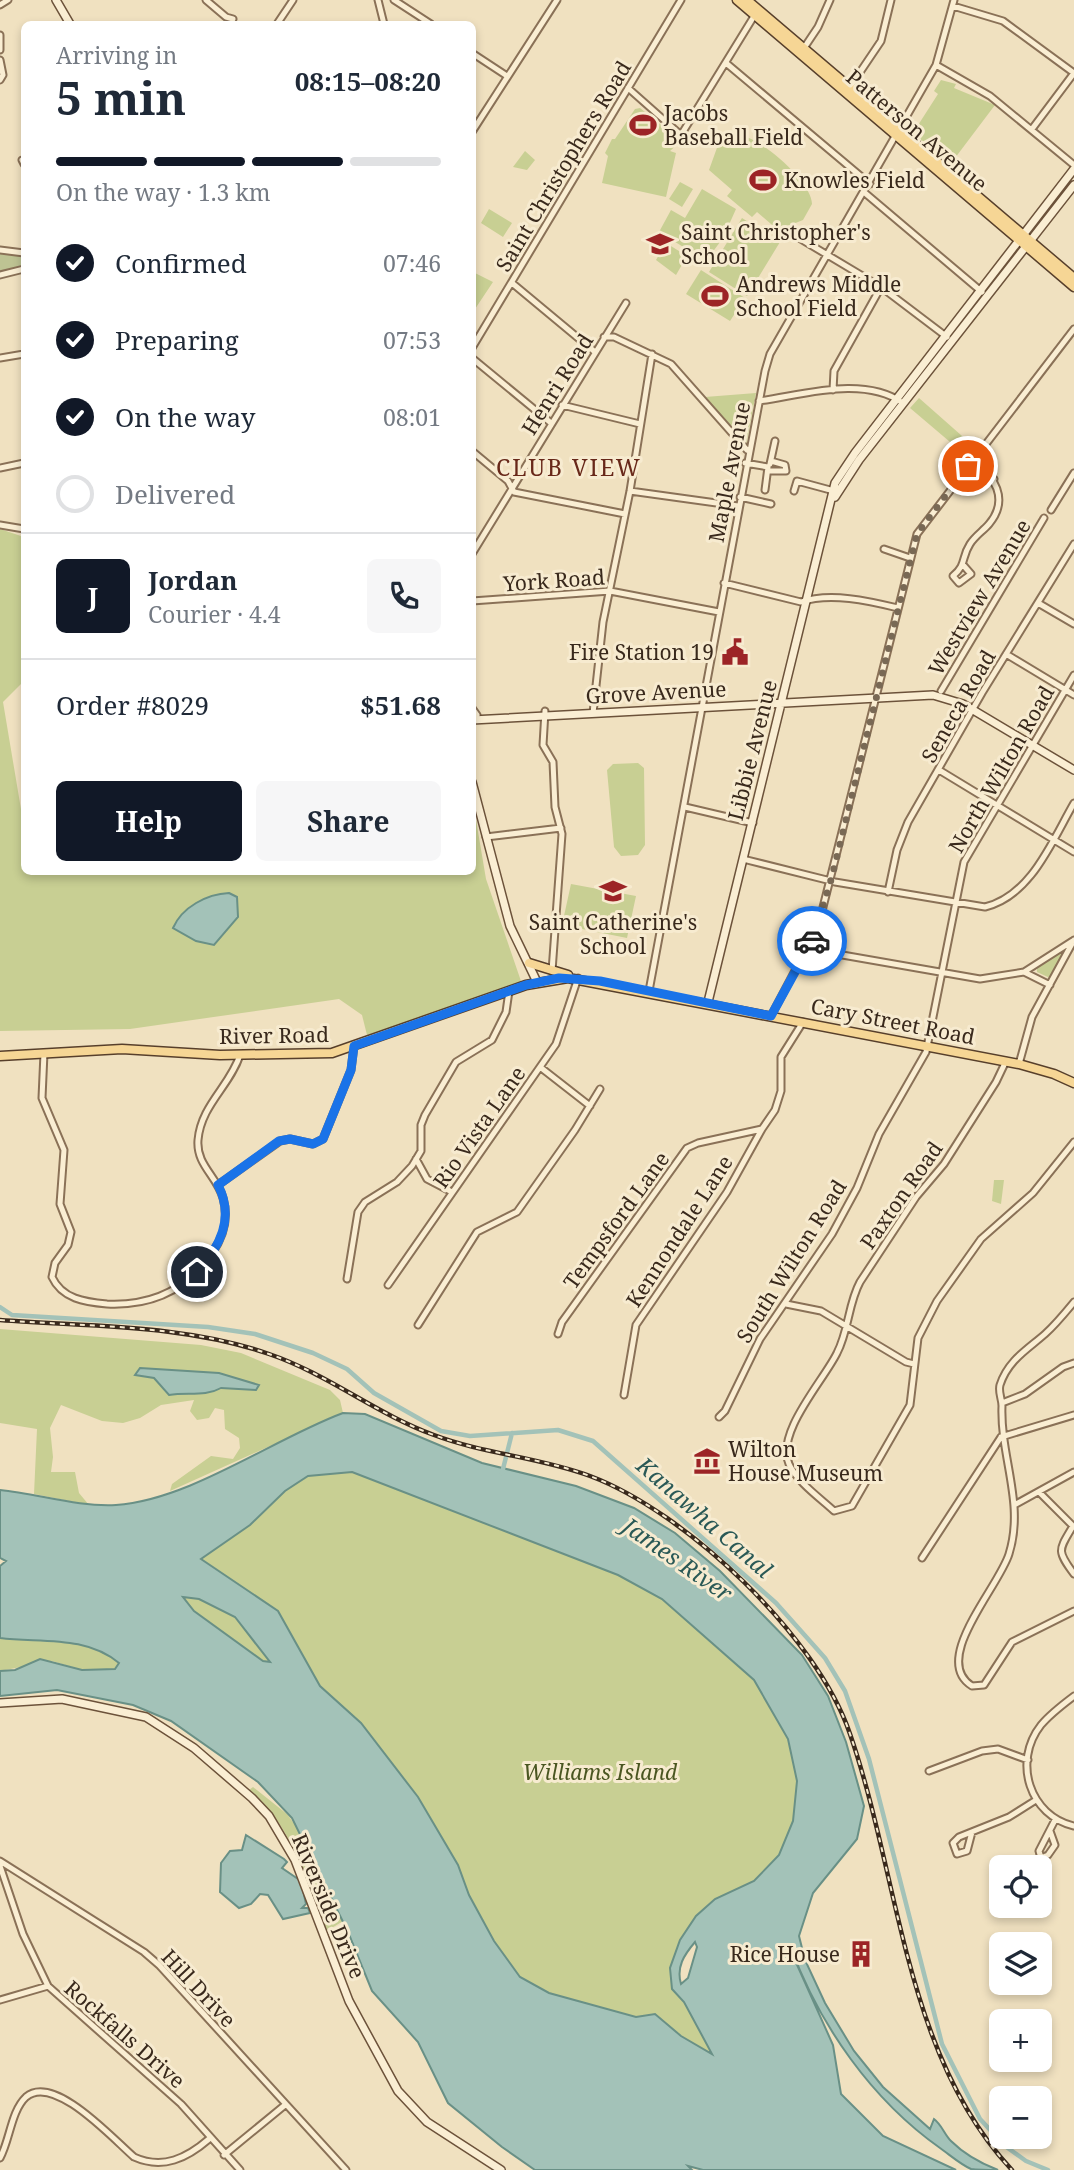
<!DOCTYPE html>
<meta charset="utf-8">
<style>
:root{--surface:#fff;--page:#f6f6f7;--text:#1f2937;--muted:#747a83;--line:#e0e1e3;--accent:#111827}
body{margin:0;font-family:"Noto Serif",serif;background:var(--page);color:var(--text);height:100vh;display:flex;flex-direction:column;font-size:26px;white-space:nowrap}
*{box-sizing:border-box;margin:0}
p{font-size:23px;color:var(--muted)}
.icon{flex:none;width:38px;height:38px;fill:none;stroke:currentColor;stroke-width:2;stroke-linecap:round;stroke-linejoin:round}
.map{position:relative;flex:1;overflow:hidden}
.panel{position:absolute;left:21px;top:21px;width:455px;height:854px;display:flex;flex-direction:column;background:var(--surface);border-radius:10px;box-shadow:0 4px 10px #0003}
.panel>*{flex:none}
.buttons{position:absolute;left:989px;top:1855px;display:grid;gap:14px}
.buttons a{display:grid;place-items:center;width:63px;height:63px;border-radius:10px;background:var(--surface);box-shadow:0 4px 10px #0003;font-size:35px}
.pin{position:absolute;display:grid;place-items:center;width:60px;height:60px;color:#fff;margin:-30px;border:4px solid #fff;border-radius:50%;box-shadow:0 2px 7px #0007}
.courier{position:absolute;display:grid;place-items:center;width:70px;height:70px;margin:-35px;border:5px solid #1a73e8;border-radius:50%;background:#fff;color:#222;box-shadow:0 2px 9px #0007}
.head em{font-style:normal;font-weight:700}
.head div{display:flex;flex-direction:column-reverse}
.head{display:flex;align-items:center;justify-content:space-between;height:119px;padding:0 35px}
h1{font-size:46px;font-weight:700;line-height:52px}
.bar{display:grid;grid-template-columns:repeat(4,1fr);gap:10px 7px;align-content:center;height:84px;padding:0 35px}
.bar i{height:9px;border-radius:5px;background:var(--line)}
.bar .current{background:var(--accent)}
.bar p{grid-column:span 4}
.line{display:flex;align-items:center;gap:18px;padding:0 35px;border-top:2px solid var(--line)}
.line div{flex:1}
.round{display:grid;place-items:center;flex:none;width:74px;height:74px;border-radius:10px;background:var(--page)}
ol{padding:0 35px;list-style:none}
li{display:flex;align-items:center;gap:21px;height:77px}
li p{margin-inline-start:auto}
li .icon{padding:7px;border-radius:50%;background:var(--accent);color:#fff;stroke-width:4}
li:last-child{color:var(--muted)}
li i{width:38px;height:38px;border:4px solid var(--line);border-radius:50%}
.action{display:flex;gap:14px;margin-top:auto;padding:14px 35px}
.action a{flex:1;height:80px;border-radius:10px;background:var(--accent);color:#fff;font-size:28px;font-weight:700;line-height:80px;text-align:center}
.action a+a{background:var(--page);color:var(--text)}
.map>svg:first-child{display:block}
</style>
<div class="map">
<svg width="1074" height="2170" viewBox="0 0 1074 2170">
<rect width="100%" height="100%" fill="#f0e1c0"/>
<path fill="#c8cf93" d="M941 80 956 84 954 88 995 105 952 162 947 163 913 133 938 94 934 91Z
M640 108 681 141 670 151 676 153 666 197 602 183 608 156 605 153 612 139H615L635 109Z
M734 134C756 133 812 181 812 204L803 220 778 230 757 212 752 217 727 196 732 190 709 170 718 145Z
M525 151 535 160 527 170 513 167Z
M680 182 693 189 682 207 669 199Z
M702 189 736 209 723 238 706 261 659 232 671 210 685 218Z
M489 209 512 223 503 237 481 223Z
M742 218 780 242 747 296 709 272Z
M666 243 687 256 676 275 656 260Z
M701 270 745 298 730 321 686 294Z
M473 272 493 282 473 312 472 272Z
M756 393 746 445 705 397Z
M919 398 970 443 963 453 910 408Z
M0 529 24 537V681L3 702 24 827V872H472L473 802 486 879 522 984 367 1035 362 1015 339 999 130 1029 0 1031Z
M638 763 644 768 645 845 638 855 621 856 614 847 607 770 613 764Z
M571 884 636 896 627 938 562 925Z
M1062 950 1064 954 1050 978 1037 972V967Z
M994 1180H1004L1001 1204 992 1201Z
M0 1329 201 1345 241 1353 330 1390 340 1400 343 1413 170 1491 172 1484 211 1456 233 1459 240 1448 239 1438 225 1429 224 1410 215 1408 209 1418 197 1420 190 1411 194 1400 161 1405 140 1418 123 1423 102 1421 61 1405 50 1428 53 1457 51 1472H75L79 1493 89 1505 34 1494 37 1429 0 1423Z
M352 1472 618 1575 662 1599 754 1680 788 1739 797 1781 793 1821 779 1855 754 1881 715 1899 680 1940 670 1968 672 1989 684 2002 713 2055 681 2036 655 2014 636 2017 548 1993 520 1977 494 1941 469 1895 458 1865 418 1797 361 1723 320 1686 278 1611 201 1559 250 1525 285 1491 309 1476Z
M182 1597 199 1599 235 1617 270 1662 263 1661 194 1611Z
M0 1638C41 1641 84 1636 119 1663L115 1669 82 1670 52 1661 0 1671Z
M253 1787 287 1814 302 1834 345 1920 325 1932C309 1883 291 1824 249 1790Z"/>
<path fill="#bec393" d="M0 253 24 257V269L0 275Z"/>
<path fill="#a3c2b8" stroke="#699086" stroke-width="2" fill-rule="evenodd" d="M229 893 237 897 238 917 214 945 196 941 173 928C182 907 207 894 229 893Z
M140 1368 219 1373 259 1385 256 1390 221 1388C205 1397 188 1392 169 1395L154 1378 135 1375Z
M343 1413 365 1414 482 1463 576 1486 634 1508 675 1533 720 1571 802 1655 828 1696 846 1742 864 1806 857 1839 813 1893 799 1936 805 1960 825 2003 854 2051 883 2087 930 2129 934 2119C942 2125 944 2134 951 2141 964 2154 980 2163 998 2170 989 2170 978 2170 971 2169 960 2164 950 2155 940 2148 872 2100 820 2026 791 1948L793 1956 833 2045 841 2094 883 2136 956 2170H703L688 2166 692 2170H535L502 2147 448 2103 418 2042 372 1991 348 1932 292 1818 258 1782 171 1721 133 1705 57 1690 0 1696V1671L15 1670 40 1659 82 1670 115 1669 119 1663C85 1635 41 1643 0 1638V1566L6 1561 0 1558V1490C39 1494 77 1507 116 1505 190 1500 273 1439 343 1413ZM352 1472 618 1575 662 1599 754 1680 788 1739 797 1781 793 1821 779 1855 754 1881 715 1899 696 1916 680 1940 670 1968 672 1989 684 2002 712 2054 681 2036 655 2014 636 2017 549 1993 520 1977 494 1941 469 1895 458 1865 418 1797 361 1723 320 1686 278 1611 201 1559 250 1525 285 1491 308 1476ZM183 1597 199 1599 235 1617 270 1662 263 1661 194 1611ZM695 1942 697 1947 688 1978 681 1984C676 1967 684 1955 695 1942Z
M246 1835 284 1859 287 1862 282 1868 301 1881 306 1904 302 1908H308L310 1913 283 1919 268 1895 260 1894 251 1904 239 1908 220 1892 221 1863 230 1851 242 1850Z"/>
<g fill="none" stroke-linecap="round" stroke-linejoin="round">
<path stroke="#a3c2b8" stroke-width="4.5" d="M0 1307 12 1315 208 1327 255 1334 313 1353 347 1369 374 1393 441 1431 470 1436 558 1430 593 1441 776 1603 825 1658 845 1691 869 1759 942 2044 980 2119 1005 2146 1026 2161 1048 2170
M502 1473 512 1433"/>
<defs>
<path id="street" d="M206 0 226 17 233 19
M378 0 384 24
M394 0 431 24
M0 5 8 0
M953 6 1003 21 1074 73
M277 24 293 0
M0 35V50
M802 51 818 27 830 0
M472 53 507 76
M0 60 3 75 0 80
M726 63 870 184
M936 65 990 96 1074 165
M628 88 681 135 756 13
M848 90 881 41 891 0
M1032 129 1074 73
M472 132 557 0
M22 160 24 164
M865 193 982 292
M799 238 881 287 947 337
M0 250 24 253
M0 275 24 269
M512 283 595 352
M604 337H614L671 364 747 450
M472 348 681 0
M0 358 24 354
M472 358 551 423
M833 390 834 371 881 287
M759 401C803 395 863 375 903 403
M562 405 640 424
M472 451 508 481 514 492 625 514
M745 463 768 467 765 490
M770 464 775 441
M968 465 987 480 994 479
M0 468 24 463
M769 471H786L785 465 771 461
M630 491 738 506
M794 491 797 481 834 491
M740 497 771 504
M1051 510 1074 473
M0 525 24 529
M884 549 910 558
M472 554 626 303
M964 566 971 574 959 583 953 576C967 564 961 558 970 544 975 536 983 531 989 524 1010 499 994 476 973 459
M724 583 801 602C830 592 869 601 898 608
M472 601 610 591 719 612
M1038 603 1074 624
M1006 654 1074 695
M941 691 1044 518
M472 708 477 715
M545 711 543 745 553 762 555 807 562 834 552 971
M593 713 603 622 630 491 652 354
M939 770 1074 852
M685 807 753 823
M486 837 561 828
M743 859 835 882 985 907C1031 896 1052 841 1074 803
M888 892 897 850 908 822 982 693 1074 544
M808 949 980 979 1024 972 1074 940
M1024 972 1050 985
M649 991 765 371 770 354 936 65 954 0
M771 1016 818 927 917 534 1074 329
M44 1053 42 1098 64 1150 60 1204 71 1232 68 1245 55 1263 52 1277C62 1299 85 1302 107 1304 151 1306 187 1290 212 1253 224 1236 229 1219 223 1198 217 1176 196 1165 198 1140 201 1105 230 1086 240 1055
M1006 1061 996 1082 944 1164 916 1197 860 1282C848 1304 849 1330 837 1353 824 1380 775 1433 789 1464 797 1482 820 1498 834 1511L852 1506 910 1405 918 1338 937 1301 981 1239 1033 1193 1074 1142
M1019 1064 1032 1017 1074 940
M540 1067 590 1106
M416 1159 427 1179 452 1192
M218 1185 280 1141 290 1139 313 1144 323 1139 351 1070 354 1046
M347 1279 358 1212 365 1202 397 1182 412 1166 421 1151V1125L425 1115 456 1062 492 1040 506 1012 509 991
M388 1285 556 1044 578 978
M1074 1302C1065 1313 1056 1324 1045 1334 1028 1349 1008 1360 1000 1385 998 1392 1002 1399 1002 1406 1000 1457 1025 1503 1009 1554 999 1587 930 1660 972 1686L984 1685 1012 1642 1074 1611
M786 1304 821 1311 906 1362 914 1364
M418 1325 477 1232 517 1212 575 1130 600 1089
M558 1334 562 1322 687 1148 698 1143 762 1129 775 1110 781 1091V1057L803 1022
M624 1395 636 1325 727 1192 762 1129
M1002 1403 1025 1394 1063 1367 1074 1363
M719 1417 725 1411 760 1339 832 1234 857 1188 879 1134 926 1052 964 862 1074 675
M1001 1437 1074 1415
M1039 1492 1074 1527
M1016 1504 1074 1472
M1073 1526C1059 1550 1056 1550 1074 1574
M922 1558 1001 1437
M1074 1696C1062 1705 1050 1714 1041 1725 1012 1762 1030 1816 1074 1826
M929 1771 982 1751 998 1749 1028 1760
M1050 1831 1055 1845 1048 1855 1041 1858 1039 1851 1055 1820
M972 1832 967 1851 957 1854 953 1843 959 1837 1009 1817 1036 1800
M0 1861 144 1952 159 1965 346 2170
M0 1866 23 1934 48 1986 181 2104 240 2170
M0 2000 48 1986
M224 2155 285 2105
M0 2158C10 2140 11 2111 26 2097 54 2073 114 2140 134 2157 163 2170 187 2158 209 2139"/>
<path id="secondary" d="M56 0 70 24
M835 497 859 460 1074 185
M472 720 933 695 963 704 1074 770
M472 782 510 926 537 982
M708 1002 835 483 855 453 1074 169
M0 1703 62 1699 146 1717 194 1748 252 1798 269 1816 295 1860 349 2001 398 2091 427 2122 501 2170"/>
<path id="primary" d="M737 0 1074 287
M747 0 1074 278
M529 963 568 975
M0 1056 122 1049 220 1055 332 1053 526 985 568 978 1019 1064 1054 1074 1074 1083"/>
</defs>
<use href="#street" stroke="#8a7157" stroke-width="9"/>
<use href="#secondary" stroke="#6c523a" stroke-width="10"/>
<use href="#primary" stroke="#573f2b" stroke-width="11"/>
<use href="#street" stroke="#faeed3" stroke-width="5"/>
<use href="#secondary" stroke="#faeed3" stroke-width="7"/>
<use href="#primary" stroke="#f6d695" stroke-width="8"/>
<defs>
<path id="rail" d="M0 1320C89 1327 184 1324 269 1354 328 1374 376 1414 434 1435 484 1454 539 1457 590 1476 686 1512 817 1636 850 1734 900 1878 904 2055 1012 2170"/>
</defs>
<use href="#rail" stroke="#39291c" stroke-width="4.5"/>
<use href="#rail" stroke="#f7ebd0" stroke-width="2" stroke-dasharray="5" stroke-linecap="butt"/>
</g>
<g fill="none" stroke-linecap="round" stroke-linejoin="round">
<path stroke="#796955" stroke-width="7" stroke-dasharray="0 12.6" d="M812 941 831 880 917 534 968 466"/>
<path stroke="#1a73e8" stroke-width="9" d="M197 1272C220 1247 235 1218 218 1185L279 1141 290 1139 313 1144 323 1139 351 1070 354 1046 526 985 559 978 600 981 771 1016 812 941"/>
</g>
<defs>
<symbol id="stadium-bare" viewBox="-9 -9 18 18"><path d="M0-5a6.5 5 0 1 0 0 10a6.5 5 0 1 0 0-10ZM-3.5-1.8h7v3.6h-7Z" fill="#9c2426" stroke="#f7ebd0" stroke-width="2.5" paint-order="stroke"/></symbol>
<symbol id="school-bare" viewBox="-9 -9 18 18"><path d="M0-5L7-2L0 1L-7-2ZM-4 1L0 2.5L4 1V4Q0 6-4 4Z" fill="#9c2426" stroke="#f7ebd0" stroke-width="2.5" paint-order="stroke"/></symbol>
<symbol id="civic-bare" viewBox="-9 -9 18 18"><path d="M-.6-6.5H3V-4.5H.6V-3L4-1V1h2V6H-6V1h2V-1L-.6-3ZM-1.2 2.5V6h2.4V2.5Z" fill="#9c2426" stroke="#f7ebd0" stroke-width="2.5" paint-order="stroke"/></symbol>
<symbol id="museum-bare" viewBox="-9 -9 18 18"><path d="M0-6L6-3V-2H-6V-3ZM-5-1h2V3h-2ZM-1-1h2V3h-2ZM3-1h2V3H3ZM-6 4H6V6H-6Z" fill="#9c2426" stroke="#f7ebd0" stroke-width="2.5" paint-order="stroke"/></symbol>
<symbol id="building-bare" viewBox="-9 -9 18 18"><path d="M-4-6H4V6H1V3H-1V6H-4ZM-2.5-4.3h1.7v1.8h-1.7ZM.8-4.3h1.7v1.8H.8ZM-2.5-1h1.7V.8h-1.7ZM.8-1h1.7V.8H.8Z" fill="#9c2426" stroke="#f7ebd0" stroke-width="2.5" paint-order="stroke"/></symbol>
</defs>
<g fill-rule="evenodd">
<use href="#stadium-bare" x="624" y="106" width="38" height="38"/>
<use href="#stadium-bare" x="744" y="161" width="38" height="38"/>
<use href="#school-bare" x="641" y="225" width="38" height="38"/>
<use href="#stadium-bare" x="696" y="277" width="38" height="38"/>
<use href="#civic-bare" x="716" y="633" width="38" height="38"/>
<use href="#school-bare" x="594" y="872" width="38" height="38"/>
<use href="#museum-bare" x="688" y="1442" width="38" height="38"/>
<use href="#building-bare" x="842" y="1935" width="38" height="38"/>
</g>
<g text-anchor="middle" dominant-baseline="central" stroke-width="6" stroke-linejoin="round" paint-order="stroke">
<g font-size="21" fill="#39291c" stroke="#f7ebd0" text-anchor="start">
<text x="664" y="113">Jacobs<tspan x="664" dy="24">Baseball Field</tspan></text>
<text x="784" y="180">Knowles Field</text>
<text x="681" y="232">Saint Christopher's<tspan x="681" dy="24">School</tspan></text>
<text x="736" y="284">Andrews Middle<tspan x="736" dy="24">School Field</tspan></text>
<text x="714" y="652" text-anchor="end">Fire Station 19</text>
<text x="613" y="922" text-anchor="middle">Saint Catherine's<tspan x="613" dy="24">School</tspan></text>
<text x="728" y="1449">Wilton<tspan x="728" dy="24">House Museum</tspan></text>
<text x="840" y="1954" text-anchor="end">Rice House</text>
</g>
<g font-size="21" fill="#39291c" stroke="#f7ebd0">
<text transform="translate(917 130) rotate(40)">Patterson Avenue</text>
<text transform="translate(563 166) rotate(-59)">Saint Christophers Road</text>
<text transform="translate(557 384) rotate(-58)">Henri Road</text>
<text transform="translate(729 472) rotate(-79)">Maple Avenue</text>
<text transform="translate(554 580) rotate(-4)">York Road</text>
<text transform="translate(979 597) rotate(-59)">Westview Avenue</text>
<text transform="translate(656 692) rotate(-3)">Grove Avenue</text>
<text transform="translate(958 706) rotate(-60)">Seneca Road</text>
<text transform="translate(752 750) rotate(-76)">Libbie Avenue</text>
<text transform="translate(1001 769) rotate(-60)">North Wilton Road</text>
<text transform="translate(893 1021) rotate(11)">Cary Street Road</text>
<text transform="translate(274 1035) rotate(-1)">River Road</text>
<text transform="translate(479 1127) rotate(-55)">Rio Vista Lane</text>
<text transform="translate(901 1195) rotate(-55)">Paxton Road</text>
<text transform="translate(616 1220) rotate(-54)">Tempsford Lane</text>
<text transform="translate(679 1231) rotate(-57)">Kennondale Lane</text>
<text transform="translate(791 1261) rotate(-58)">South Wilton Road</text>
<text transform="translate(329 1906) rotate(67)">Riverside Drive</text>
<text transform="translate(199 1988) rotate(47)">Hill Drive</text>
<text transform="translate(125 2034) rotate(41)">Rockfalls Drive</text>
</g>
<g font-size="21" font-style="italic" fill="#4a5621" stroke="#f7ebd0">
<text x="600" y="1772">Williams Island</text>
</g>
<g font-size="23" letter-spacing="2" fill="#682819" stroke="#f7ebd0">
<text x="569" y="467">CLUB VIEW</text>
</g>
<g font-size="23" font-style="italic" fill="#2a5956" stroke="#f7ebd0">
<text transform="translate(705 1517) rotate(41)">Kanawha Canal</text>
<text transform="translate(678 1559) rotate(35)">James River</text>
</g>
</g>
</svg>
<div class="buttons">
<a><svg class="icon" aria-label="locate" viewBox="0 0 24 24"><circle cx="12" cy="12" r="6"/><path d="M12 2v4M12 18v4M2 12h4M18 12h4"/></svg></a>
<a><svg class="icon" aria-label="layers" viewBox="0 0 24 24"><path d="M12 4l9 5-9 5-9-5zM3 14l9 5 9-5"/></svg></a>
<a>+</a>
<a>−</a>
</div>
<div class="pin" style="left:968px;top:466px;background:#ea580c"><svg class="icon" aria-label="bag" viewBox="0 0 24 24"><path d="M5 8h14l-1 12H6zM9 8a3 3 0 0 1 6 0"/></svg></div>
<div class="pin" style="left:197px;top:1272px;background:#1f2937"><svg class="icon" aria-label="home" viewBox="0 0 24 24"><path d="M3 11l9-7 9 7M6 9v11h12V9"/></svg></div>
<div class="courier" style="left:812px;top:941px"><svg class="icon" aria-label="car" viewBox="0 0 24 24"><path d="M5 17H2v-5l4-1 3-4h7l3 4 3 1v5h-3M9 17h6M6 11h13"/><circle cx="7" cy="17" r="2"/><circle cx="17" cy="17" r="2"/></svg></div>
<section class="panel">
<div class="head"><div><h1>5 min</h1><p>Arriving in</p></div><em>08:15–08:20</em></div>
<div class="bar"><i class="current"></i><i class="current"></i><i class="current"></i><i></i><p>On the way · 1.3 km</p></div>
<ol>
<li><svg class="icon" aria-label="check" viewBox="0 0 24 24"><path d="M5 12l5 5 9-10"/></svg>Confirmed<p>07:46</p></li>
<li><svg class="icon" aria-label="check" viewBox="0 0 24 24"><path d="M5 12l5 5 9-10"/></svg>Preparing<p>07:53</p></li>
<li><svg class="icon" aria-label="check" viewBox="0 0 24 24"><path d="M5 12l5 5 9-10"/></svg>On the way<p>08:01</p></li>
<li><i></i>Delivered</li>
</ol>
<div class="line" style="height:126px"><b class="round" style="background:var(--accent);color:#fff">J</b><div><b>Jordan</b><p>Courier · 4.4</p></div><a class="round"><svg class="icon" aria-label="phone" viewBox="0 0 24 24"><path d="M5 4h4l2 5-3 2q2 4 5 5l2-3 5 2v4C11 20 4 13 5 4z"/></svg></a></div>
<div class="line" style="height:91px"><div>Order #8029</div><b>$51.68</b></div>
<div class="action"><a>Help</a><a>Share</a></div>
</section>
</div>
